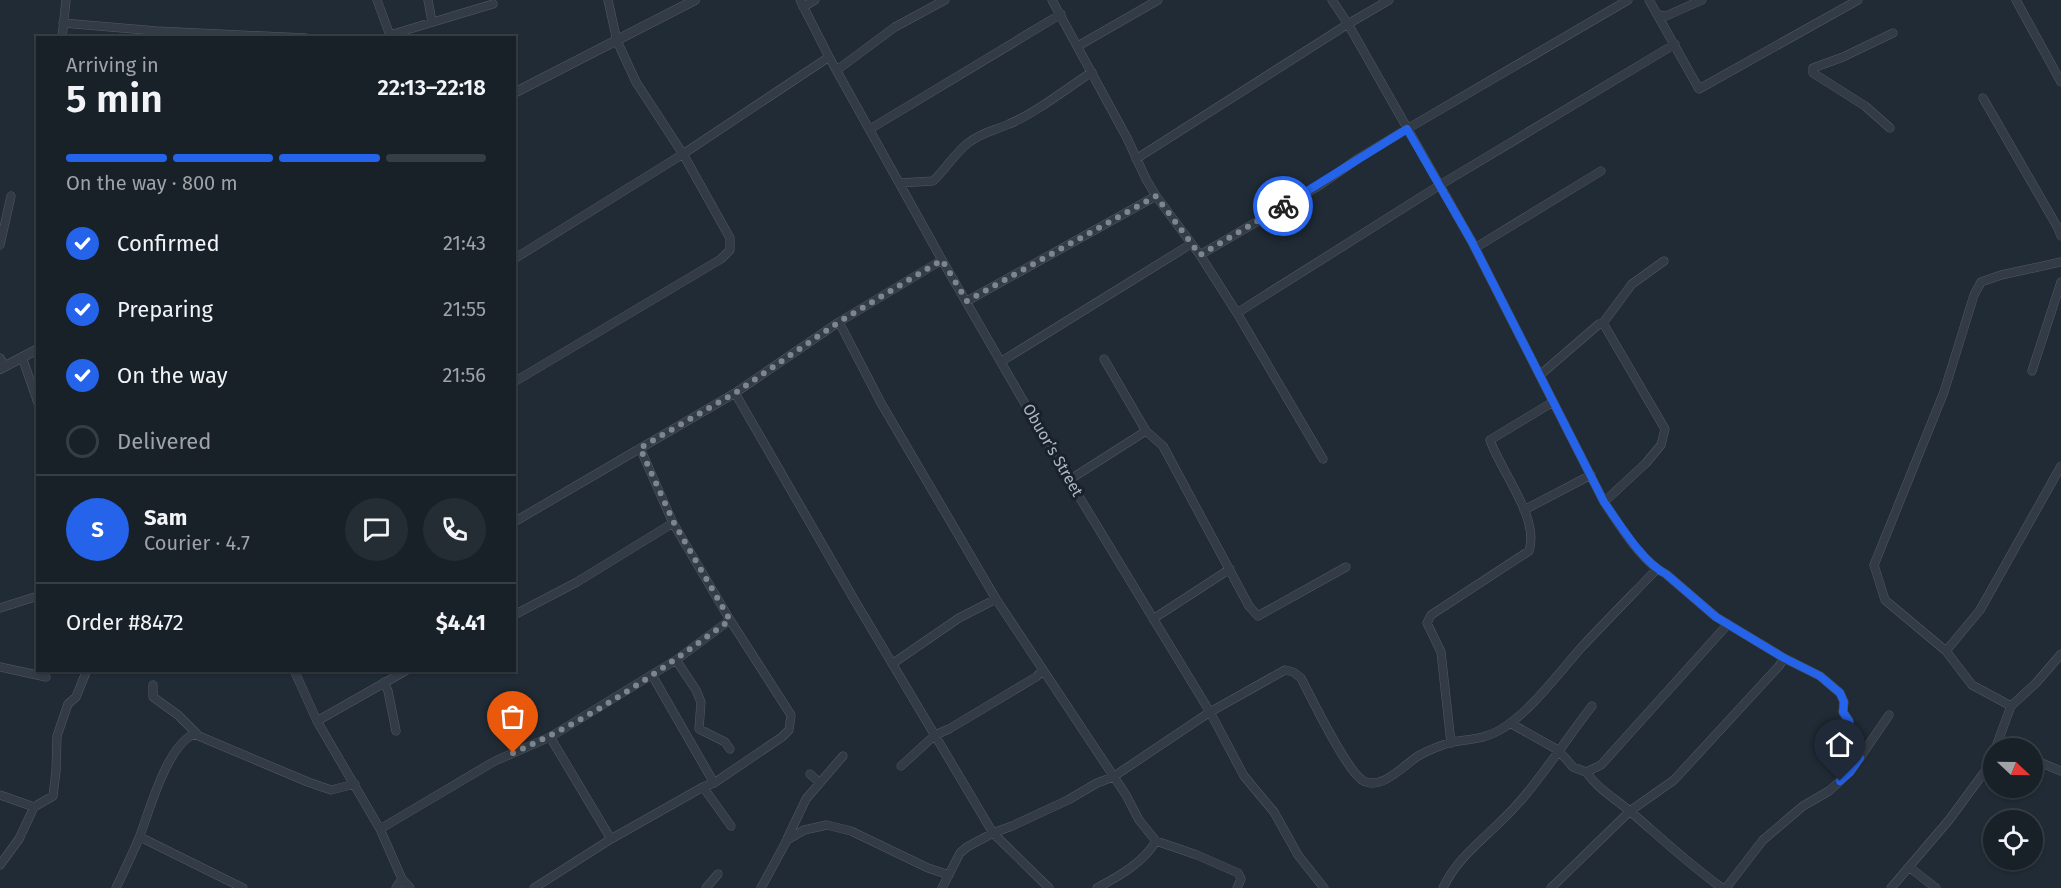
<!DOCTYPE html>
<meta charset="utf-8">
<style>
:root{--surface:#182028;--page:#252d34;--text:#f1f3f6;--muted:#9fa3a8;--line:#363e45;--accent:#2563eb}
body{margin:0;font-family:"Fira Sans",sans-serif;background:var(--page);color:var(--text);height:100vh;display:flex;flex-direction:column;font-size:22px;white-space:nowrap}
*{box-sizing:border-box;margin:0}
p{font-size:20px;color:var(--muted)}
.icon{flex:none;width:33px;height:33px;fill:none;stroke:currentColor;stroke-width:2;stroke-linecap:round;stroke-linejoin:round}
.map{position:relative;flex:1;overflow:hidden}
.details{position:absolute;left:36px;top:36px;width:480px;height:636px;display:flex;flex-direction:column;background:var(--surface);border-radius:0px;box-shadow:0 2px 4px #0004,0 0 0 2px var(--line)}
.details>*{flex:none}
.needle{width:39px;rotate:112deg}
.tools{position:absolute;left:1983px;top:738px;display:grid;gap:12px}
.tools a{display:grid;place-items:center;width:60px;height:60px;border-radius:50%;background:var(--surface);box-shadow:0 2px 4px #0004,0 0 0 2px var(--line);font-size:30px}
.pin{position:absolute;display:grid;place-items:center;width:51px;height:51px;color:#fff;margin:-62px -26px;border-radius:50% 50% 50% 0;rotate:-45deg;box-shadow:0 0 6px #0007}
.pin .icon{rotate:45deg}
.courier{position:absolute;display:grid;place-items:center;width:60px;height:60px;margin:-30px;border:4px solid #2563eb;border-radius:50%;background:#fff;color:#222;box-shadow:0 2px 8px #0007}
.summary em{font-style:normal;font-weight:600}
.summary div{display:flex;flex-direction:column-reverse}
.summary{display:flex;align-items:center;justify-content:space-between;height:102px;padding:0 30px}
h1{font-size:39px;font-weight:600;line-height:45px}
.bar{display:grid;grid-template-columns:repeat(4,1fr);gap:9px 6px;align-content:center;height:72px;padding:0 30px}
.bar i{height:8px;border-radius:4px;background:var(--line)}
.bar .on{background:var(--accent)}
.bar p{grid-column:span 4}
.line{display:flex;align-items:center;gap:15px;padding:0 30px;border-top:2px solid var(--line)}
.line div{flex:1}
.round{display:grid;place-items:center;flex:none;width:63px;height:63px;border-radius:32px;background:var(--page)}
ol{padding:0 30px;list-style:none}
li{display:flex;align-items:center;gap:18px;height:66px}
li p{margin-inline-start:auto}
li .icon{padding:6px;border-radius:50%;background:var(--accent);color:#fff;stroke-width:4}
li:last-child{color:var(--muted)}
li i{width:33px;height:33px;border:3px solid var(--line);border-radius:50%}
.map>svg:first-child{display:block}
</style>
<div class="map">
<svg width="2061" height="888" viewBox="0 0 2061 888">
<rect width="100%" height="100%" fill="#202b35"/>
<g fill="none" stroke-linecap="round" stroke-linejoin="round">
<defs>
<path id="minor" d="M377 0 391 38
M428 0 432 22
M608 0 617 41 636 82 683 154 829 57
M800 0 829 57 942 260 1069 480 1210 712 1244 776 1274 812 1298 855 1324 888
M1052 0 1127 138 1146 179 1156 196 1200 255 1237 313 1323 459
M1332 0 1348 24 1472 242 1604 502C1619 524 1642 563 1666 574L1716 617 1784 658 1820 676 1840 693 1844 702 1843 712 1849 721V738L1860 758
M1649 0 1699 89 1858 0
M2016 0 2061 82
M803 7 815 0
M1659 15 1666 16 1702 0
M63 23 157 31 306 38
M390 35 493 4
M62 38 66 0
M1078 46 1158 0
M837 70 895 27 945 0
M1983 98 2058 228 2061 236
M1890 128 1865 106 1813 73V68L1843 57 1893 33
M870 129 1061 14
M1136 159 1348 24 1389 0
M899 183 933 181C946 169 954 154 968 143 982 132 993 131 1009 124 1036 113 1067 88 1092 72
M0 245 11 196
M1475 248 1601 171
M1200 255 1320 185 1359 158 1407 129 1628 0
M514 259 683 154 730 238V250L721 259 514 382
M967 301 1156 196
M1237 313 1440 185 1675 44
M839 322 881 403 996 599 1126 795 1139 820 1156 841C1143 863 1119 876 1097 888
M1603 323 1665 429 1661 445 1646 463 1604 502
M22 357 38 403
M0 358 5 366
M1104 359 1146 431 1163 446 1249 606 1258 616 1346 567
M1002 361 1191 244
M2032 371 2061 282
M1540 375 1599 324 1603 323 1632 284 1664 261
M735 393 855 601 993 833 1049 888
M1069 480 1146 431
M1524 510 1591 475
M514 522 735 393 839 322 942 260
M0 608 38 596
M514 615 577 582 673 523
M1153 619 1230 569
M1946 651 1980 610 2061 466
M676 660 696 690 701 702 699 729 725 742 730 749
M892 664 959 618 996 599
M0 667 46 677
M294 670 317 721 380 829 402 879 410 888
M652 675 714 783
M384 682 388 691 396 731
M153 685V697L178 715 197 734
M2011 706 1972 685 1946 651 1885 600 1874 565 1944 392 1974 295 1981 282 2001 275 2061 262
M317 721 407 670
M1510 723 1558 750 1573 767 1586 772 1601 765 1728 624
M550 737 611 839
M1451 743 1441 652 1427 623 1431 615 1529 551C1540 518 1501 472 1490 440L1553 402
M2001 748 1997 744 2011 706 2036 683 2061 654
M2032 759 2061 771
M901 766 935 735 949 729 1036 677 1043 670
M1586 772C1598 789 1616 799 1632 813 1661 838 1690 865 1722 888
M810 774 820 783
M703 787 731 826
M0 795 34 807
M380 829 495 761 550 737 676 660 730 620
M140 837 243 888
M787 839 806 799 843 756
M1156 841 1197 855 1238 873 1241 879 1237 888
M0 865 19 839 34 807 53 796 56 771 57 736 68 704 76 697 87 670
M1909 867 1936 888
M116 888C124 871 132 855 139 838 150 810 166 747 194 734L308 782 331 790 355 784
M396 888 402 879
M534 888 611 839 703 787 714 783 782 737 789 730 791 715 730 620 673 523 640 448
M706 888 718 874
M761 888 787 840 804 830 827 825 851 831 928 868 949 875
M942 888 960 853 967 847 993 833 1012 826 1068 800 1097 783 1113 777 1210 712 1285 670 1293 672 1301 678C1312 699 1345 768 1362 780 1381 792 1404 765 1418 756 1427 751 1442 745 1452 742 1469 739 1485 739 1500 730 1529 713 1558 674 1580 649 1605 622 1631 596 1656 570
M1443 888C1455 862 1476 845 1497 825 1509 814 1521 801 1531 788 1552 762 1571 733 1592 706
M1551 888 1630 811 1674 780 1779 666 1784 658
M1726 888 1763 840 1803 806 1829 791 1850 772 1889 715
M1891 888 1949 820 1994 759"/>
<path id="tertiary" d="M514 93 695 0
M0 369 38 349"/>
</defs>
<use href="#minor" stroke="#515a64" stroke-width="9"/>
<use href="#tertiary" stroke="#515a64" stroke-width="10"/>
<use href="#minor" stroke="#333c46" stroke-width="8"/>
<use href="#tertiary" stroke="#333c46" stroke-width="9"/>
</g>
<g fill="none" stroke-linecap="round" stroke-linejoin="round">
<path stroke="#7c8691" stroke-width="6" stroke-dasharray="0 10.8" d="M513 753C591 719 662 670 730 620L674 523 640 448 735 393 839 322 942 260 967 301 1156 196 1200 255 1283 206"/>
<path stroke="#2563eb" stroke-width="8" d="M1283 206 1407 129 1472 242 1604 502C1619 523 1643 563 1666 574L1716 617 1784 658 1820 676 1840 693 1844 702 1843 712 1849 721V738L1860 758 1850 772 1840 781"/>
</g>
<g text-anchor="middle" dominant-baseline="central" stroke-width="6" stroke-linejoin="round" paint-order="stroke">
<g font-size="16" fill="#adb7c3" stroke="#19212a">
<text transform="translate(1053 450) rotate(60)">Obuor’s Street</text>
</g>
</g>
</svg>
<div class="tools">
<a><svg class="needle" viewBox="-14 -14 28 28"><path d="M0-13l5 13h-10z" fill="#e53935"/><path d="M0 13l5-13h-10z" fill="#9fa3a8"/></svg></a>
<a><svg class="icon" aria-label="locate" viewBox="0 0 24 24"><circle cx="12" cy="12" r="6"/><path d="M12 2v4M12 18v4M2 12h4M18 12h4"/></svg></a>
</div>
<div class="pin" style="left:513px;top:753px;background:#ea580c"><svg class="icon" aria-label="bag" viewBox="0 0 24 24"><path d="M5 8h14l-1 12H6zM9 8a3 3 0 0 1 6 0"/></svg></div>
<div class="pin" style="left:1840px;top:781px;background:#1f2937"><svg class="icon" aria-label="home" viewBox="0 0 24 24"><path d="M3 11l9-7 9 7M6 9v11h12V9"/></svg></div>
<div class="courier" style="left:1283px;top:206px"><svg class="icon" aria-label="bike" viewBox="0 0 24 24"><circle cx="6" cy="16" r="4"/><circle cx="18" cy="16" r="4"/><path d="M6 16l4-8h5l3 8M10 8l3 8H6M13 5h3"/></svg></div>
<section class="details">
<div class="summary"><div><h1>5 min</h1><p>Arriving in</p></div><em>22:13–22:18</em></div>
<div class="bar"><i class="on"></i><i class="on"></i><i class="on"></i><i></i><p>On the way · 800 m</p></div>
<ol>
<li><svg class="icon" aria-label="check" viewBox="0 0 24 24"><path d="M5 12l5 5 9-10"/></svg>Confirmed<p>21:43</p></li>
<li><svg class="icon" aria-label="check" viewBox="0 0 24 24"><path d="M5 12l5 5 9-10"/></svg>Preparing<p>21:55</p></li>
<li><svg class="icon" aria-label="check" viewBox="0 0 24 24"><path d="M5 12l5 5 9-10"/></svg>On the way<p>21:56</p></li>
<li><i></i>Delivered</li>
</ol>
<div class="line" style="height:108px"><b class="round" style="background:var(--accent);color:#fff">S</b><div><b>Sam</b><p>Courier · 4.7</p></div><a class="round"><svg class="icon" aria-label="chat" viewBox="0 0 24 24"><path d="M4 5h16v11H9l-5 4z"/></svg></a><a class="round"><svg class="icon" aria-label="phone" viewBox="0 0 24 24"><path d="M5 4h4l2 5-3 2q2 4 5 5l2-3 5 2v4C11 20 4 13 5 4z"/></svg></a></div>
<div class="line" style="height:78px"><div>Order #8472</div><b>$4.41</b></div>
</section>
</div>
